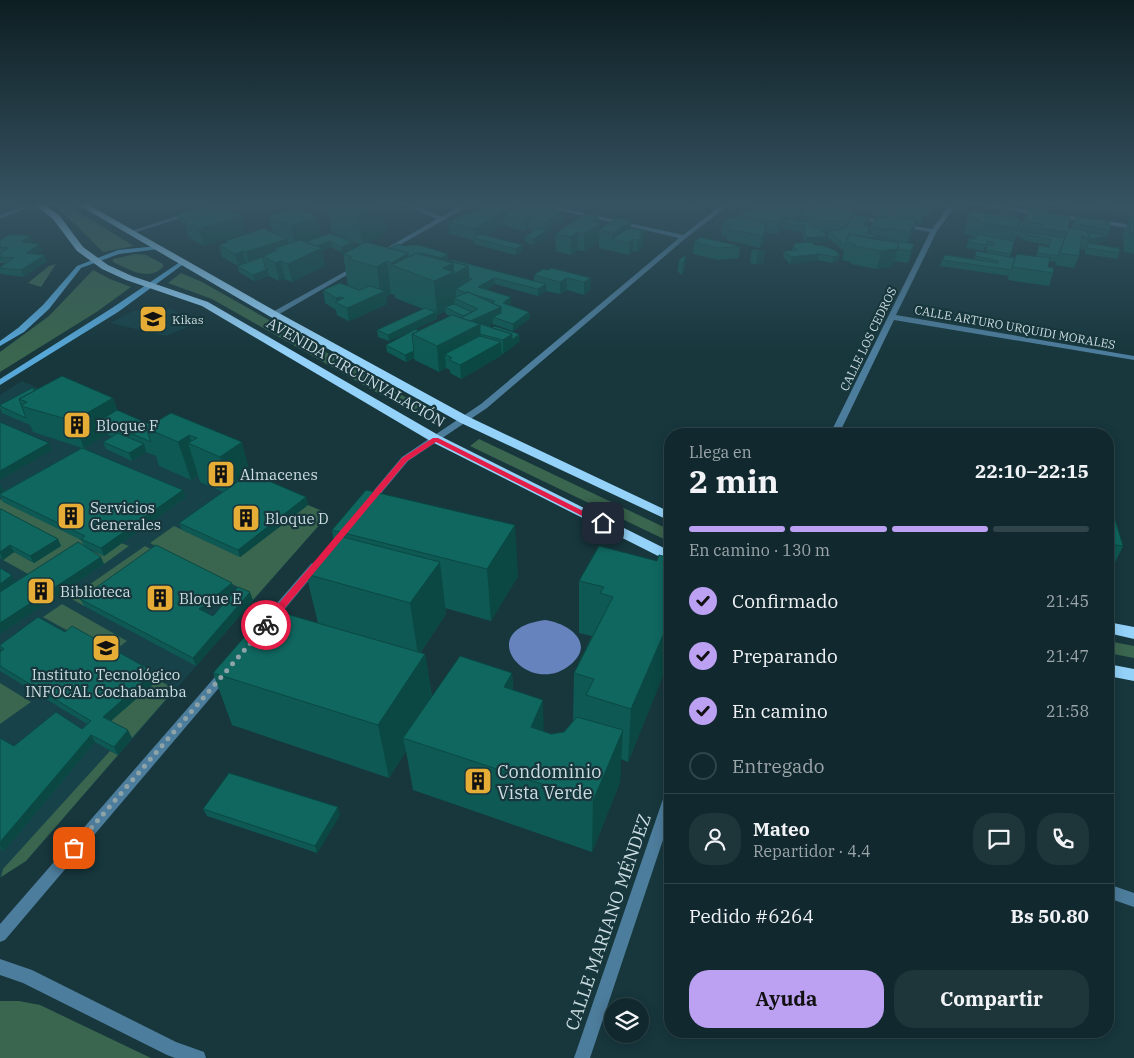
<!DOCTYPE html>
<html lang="es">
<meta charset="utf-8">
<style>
:root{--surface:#11292e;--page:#1e353a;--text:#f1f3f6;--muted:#9ca6aa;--line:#30454a;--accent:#bca0f2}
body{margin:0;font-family:"IBM Plex Serif",serif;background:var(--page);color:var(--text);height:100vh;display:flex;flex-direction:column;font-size:19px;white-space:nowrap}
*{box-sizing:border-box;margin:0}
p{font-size:16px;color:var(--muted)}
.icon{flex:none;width:28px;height:28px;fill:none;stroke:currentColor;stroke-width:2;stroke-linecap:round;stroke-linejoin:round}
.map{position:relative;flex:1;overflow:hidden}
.sheet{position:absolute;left:664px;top:428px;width:450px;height:610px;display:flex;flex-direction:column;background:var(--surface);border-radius:20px;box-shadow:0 2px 12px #0003,0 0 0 1px var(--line)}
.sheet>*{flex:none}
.fabs{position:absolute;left:604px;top:998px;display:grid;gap:10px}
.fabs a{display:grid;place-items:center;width:45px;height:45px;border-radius:50%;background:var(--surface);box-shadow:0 2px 12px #0003,0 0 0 1px var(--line);font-size:25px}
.pin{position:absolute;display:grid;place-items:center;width:42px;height:42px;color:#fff;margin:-21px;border-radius:10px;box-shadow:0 2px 8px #0006}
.courier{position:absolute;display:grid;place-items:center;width:50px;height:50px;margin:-25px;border:4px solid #e11d48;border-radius:50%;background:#fff;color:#222;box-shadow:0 1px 6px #0007}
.summary em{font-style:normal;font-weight:700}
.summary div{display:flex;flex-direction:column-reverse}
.summary{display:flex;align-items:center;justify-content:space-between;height:85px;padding:0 25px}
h1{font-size:32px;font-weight:700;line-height:38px}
.bar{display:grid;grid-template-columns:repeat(4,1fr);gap:8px 5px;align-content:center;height:60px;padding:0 25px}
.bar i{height:6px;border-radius:4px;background:var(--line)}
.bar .current{background:var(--accent)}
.bar p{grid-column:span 4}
.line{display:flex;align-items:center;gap:12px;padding:0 25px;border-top:1px solid var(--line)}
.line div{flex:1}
.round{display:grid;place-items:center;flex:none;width:52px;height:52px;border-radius:20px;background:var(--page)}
ol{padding:0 25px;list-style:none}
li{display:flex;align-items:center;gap:15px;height:55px}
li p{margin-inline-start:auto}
li .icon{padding:5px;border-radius:50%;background:var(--accent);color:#111;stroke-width:4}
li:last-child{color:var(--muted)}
li i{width:28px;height:28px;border:2px solid var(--line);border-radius:50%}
.cta{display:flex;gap:10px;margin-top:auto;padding:10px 25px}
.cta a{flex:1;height:58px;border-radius:20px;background:var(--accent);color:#111;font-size:20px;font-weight:700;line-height:58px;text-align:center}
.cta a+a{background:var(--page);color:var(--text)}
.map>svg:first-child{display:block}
</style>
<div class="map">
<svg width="1134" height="1058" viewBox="0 0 1134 1058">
<rect width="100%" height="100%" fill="#17373d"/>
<path fill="#174249" d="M155 307 171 309 197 323 166 336 110 323 133 311Z
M22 381 329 514 26 861 0 878V395Z"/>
<path fill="#3a654e" d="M52 204H65L134 246 103 252 78 227Z
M136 254 146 255 163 264V267C149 282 128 269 113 262V259Z
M56 264 41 287 28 283 49 266Z
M93 270 110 279 131 287 98 311 0 372V352L49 316Z
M181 273 202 282 428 410 418 416 212 299 168 283Z
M479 439 670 530V542L470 446Z
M7 496 88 544 84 547 104 556 121 543 129 546 104 564 81 550 37 579 3 560 14 552 34 563 0 519V500Z
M308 505 329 514 253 600 240 594 244 590 150 543 174 526 240 557Z
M145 546 159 553 84 606 70 598Z
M62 604 127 641 110 654 43 617Z
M1108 641 1134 646V658L1108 653Z
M158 680 175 689 132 738 107 724Z
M0 683 31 702 0 724Z
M110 751 118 755 26 861 1 877 3 869Z
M0 1001H19L40 1005 151 1058H0Z"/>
<path fill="#6683be" d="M545 620C568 623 597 643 570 665 529 699 470 630 545 620Z"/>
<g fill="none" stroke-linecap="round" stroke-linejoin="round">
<path fill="#4d7d9c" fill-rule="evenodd" d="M28 204H37L0 219V215Z
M215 204H225L133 233 128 232Z
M404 204H412L442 217 464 204H472L389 251H385V249L437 219Z
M532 204H544L683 235 723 204H730L686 238 487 408 408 461 372 504H366L364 502 366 500 402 457 481 404 679 238Z
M783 204H796L829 212 826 214Z
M951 204H957L937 231 896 315 1134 356V360L894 320 839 434H830L930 232 899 226 902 224 932 229Z
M970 204H986L1042 212 1045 214 1042 216Z
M1056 214 1134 225V229L1054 217V215Z
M855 215 888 221 891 223 888 225 853 218V216Z
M357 265 360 267 359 268 276 316 269 314Z
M315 562 319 564 320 566 319 568 273 623H265L263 620 265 617 311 564Z
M225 668 229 670 231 673 229 676 5 940 0 942V924L221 670Z
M670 793V819L590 1058H574L663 799 665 795Z
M1108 884 1134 893V907L1108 898Z
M0 959 32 970 176 1042 204 1052 206 1058H175L167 1055 23 983 0 975Z"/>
<path fill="#57a7d8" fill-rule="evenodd" d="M157 246 160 248 159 249 119 254 81 268 49 309 24 332 0 346V341L18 328 43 305 77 266 118 250Z
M180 262 185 263 118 312 0 385V379L112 308Z"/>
<path fill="#94d2fa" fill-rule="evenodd" d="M34 204H43L59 215 83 247 108 265 132 276 208 302 440 436 670 551V562L432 442 202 306 126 280 102 269 77 251 53 219Z
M77 204H87L277 312 469 417 670 512V521L461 423 269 316Z
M1108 622 1134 627V639L1108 633Z
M1108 664 1134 669V681L1108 676Z"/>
</g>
<path fill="#0e5953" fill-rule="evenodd" d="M114 204H142L123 210 115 206Z
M211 204H254L256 214 242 218 246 233 204 246 189 238 185 224 178 221 177 215 212 211Z
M308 204H383L387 233 369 243 390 248 449 261 534 281V275L591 278 590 290 584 295 567 290 560 294 546 291 538 296 495 284 486 290 511 303 509 305 529 312 530 318 513 331 493 324 488 326 520 341 503 354 502 353V355L461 379 450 373V370L446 368 439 372 415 360 414 358 406 362 387 352 386 345 450 316 446 314 445 311 437 315 436 314 437 319 389 341 378 337 377 330 423 309 395 298V295L391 294 386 297 387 304 349 321 337 315 336 310 325 303 323 290 348 286 343 254 361 245 332 232 329 216 309 209Z
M682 204H703L697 210 682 206Z
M812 204H831L829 206 852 211 854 204H927V205L933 212 930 218 924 217 921 224 916 223 914 232 908 243 914 244 908 263 895 261 892 267 877 269 851 264V262L842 260 844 251 828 238 827 242 813 243 815 245 840 255 838 261 832 263 818 260 790 264 783 257 784 251 792 250 793 246 804 242 802 232 782 229 778 234 766 232 765 241 760 248 726 240V236L721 235 722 223 738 218V215L748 211 805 209 804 212 815 210 818 205ZM854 212 886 217 871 227 869 234 866 226 869 223 853 218ZM802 217 801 221H797ZM823 232H828V236Z
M1032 204H1055L1054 207Z
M1072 204H1101L1098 212 1071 208Z
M1112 204H1134V216L1112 214Z
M521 205 563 222 546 234V237L533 245 525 242V236L533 231H532V229H529L525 231 505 226V223L485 236 523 245V251L516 255 474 244 473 240 449 234 448 222 469 215 479 209 478 206Z
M1030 206 1048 213 1068 228H1071L1075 218 1104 221 1110 230 1105 241 1092 244 1120 253 1117 259 1085 254V249H1080L1079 256 1074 268 1055 265 1062 246 1056 262 1049 261 1048 267 1053 273 1049 286 1008 280 1009 275V276L940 266 942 260H974L976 251 986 253 987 248 985 247 984 251 966 248 969 238 972 239 973 236 963 234 968 217 998 215 1000 208 1019 211 1016 218 1020 222H1024ZM1016 236H1018L1026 241 1049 245V247L1039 245 1036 257 1015 258 1010 257Z
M268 216 321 236 353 242 342 253 331 247 322 251 325 266 292 282 285 279 279 281 269 276 254 281 239 272 238 266 222 257 219 245 226 243 225 241 272 231Z
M599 217 600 230 630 228 644 243 643 244 642 248 637 252 633 251 629 255 599 248V241L584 251 578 250 571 255 556 251 555 234Z
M1130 217H1134V254L1124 252 1123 234Z
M31 236 33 242 32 243 43 250 36 254 47 261 24 277 1 274 0 272V267L6 263H0V240Z
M694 242 740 246 739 258 718 260 693 254Z
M752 249 765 251 763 263 756 264 750 263Z
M686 255 685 267 682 275 678 272 679 260Z
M36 390 113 398 117 410 151 425 171 413 250 473 306 497 308 505 240 557 182 530 179 523 223 492 200 482 198 475 191 480 159 466 156 456 146 452 132 461 106 449 103 442 112 437 107 434 84 448 186 497 104 556 88 548 104 564 0 634V568L16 582 84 546 81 540 3 502 0 496V484L4 491 82 448 33 432 30 425 2 413 0 408V405Z
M1108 508 1123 546 1108 577Z
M0 509 58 539 61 546 34 563 14 552 3 560 0 558Z
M332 530 518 576 491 621 445 608 446 614 420 653 425 654 432 697 512 673 513 690 544 732 551 734 564 732 573 721 574 673 592 636 579 633V581L670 558V658L628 762 621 759 620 782 592 852 413 790 406 751 389 778 232 725 213 673 318 623 306 574 334 542Z
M232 583 234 590 206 613 213 616 253 600 196 666 84 606 80 599Z
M65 632 154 672 158 680 111 721 132 738 118 755 95 742 4 851 0 848V738L14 746 82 729 87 724 0 671V652L2 651 0 648V645Z
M203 809 340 815 317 853 207 816Z"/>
<path fill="#0b4843" d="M121 204H142L123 210Z
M247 204H254L256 214 242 218 246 233 204 246 199 229 225 210Z
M354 204H383L387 233 363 246 358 215Z
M517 204H521V213L504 215 505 223 478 239H476L475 229Z
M697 204H703L697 210Z
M926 204H927L924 217 921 224Z
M805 209 804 215 802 213V217L795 223 796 217Z
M563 211V222L546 234V237L533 245V239L545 232V223Z
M854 211 852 223 845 234 847 222Z
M787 214 786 223H783L782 229 778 234 779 222Z
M318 217 322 240 296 249 291 226Z
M529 217V229L525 231V220Z
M599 217V224L600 223 599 241 584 251V234L592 221Z
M870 217 869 223 862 231 863 225Z
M916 220 914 232 907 245 910 233Z
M631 221 630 238 612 239 613 233Z
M767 225 765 241 760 248 764 228Z
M645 231 644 243 643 244 642 248 637 252 638 240 639 235Z
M578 232V250L571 255V237Z
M31 236 33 242 23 248 21 242Z
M828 236 827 242 805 244 806 238Z
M1107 236 1104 242 1086 245 1089 239Z
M287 239 290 251 277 250 275 248 277 255 263 256V259L249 264 246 252Z
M633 239V251L629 255V243Z
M330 241 331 247 322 251 325 266 292 282 288 264 281 261 285 279 279 281 275 263 279 259Z
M353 242 354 248 342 253 341 247Z
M899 243 895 261 892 267 877 269 881 251Z
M40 244 43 250 28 259 26 253Z
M914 244 911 256 908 263 911 251Z
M523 245V251L516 255V249Z
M243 251 246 263 238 266 235 254Z
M765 251 763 263 756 264 758 252Z
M408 253 410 272 392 265V263Z
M448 254 449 263H453L468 266 470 284 456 289V299L454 298 455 306 445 307V311L437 315 434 281 435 262Z
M820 254 818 260 790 264 791 257Z
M45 255 47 261 24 277 21 270Z
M686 255 685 267 682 275 683 263Z
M840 255 838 261 832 263 834 257Z
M387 261 391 294 386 297 387 304 349 321 347 308 380 293 377 267Z
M268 269 269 276 254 281 253 275Z
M494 278 495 284 479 294 478 287Z
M567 278V290L560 294V282Z
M591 278 590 290 584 295V282Z
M546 284V291L538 296V289Z
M340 297 341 305 337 303 336 298Z
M511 297V303L503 310V303Z
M501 307V320L493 317V324L480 330 481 349 452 358 445 354 446 368 439 372 437 346 470 320Z
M436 312 437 319 389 341 388 335Z
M529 312 530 318 513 331V324Z
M512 334H519L520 341 503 354V340Z
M501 342 502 355 461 379 460 365Z
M414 351V358L406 362 405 355Z
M113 398 122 425 101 420 107 434 84 448 73 421Z
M189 435 193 445 188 443 198 475 191 480 178 442Z
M242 442 252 481 232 496 220 457Z
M49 443 52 450 0 480V471Z
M144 444 146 452 132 461 129 453Z
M0 485H1L4 492 0 495Z
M183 490 186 497 104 556 101 548Z
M306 497 308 505 240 557 238 550Z
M515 525 518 576 491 621 487 569Z
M58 539 61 546 34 563 30 556Z
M10 545 14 552 3 560 0 553V552Z
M101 557 104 564 0 634V623Z
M440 562 446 614 418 655 410 603Z
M12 575 16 583 0 594V584Z
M232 583 234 590 201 617 199 609Z
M250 592 253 600 196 666 193 658Z
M670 619V658L628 762 631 709Z
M425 654 433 707 403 738 406 751 389 778 378 725Z
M154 672 158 680 107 724 103 717Z
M512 673 515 725 504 687Z
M543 700 544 752 531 727Z
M128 730 132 738 118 755 114 747Z
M623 730 620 782 592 852 593 801Z
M91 735 95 742 4 851 0 846V842Z
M338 807 340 815 317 853 315 846Z"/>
<path fill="#106760" stroke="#0b4843" d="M213 204H247L228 210 226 209H224Z
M333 204H380L358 215Z
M482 204H517L475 229 448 222 464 214 469 215 472 211 483 207 478 206Z
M523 204H533L563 211 545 223 532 220 534 218 529 217 525 220 504 215Z
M755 204H778L805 209 796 217 787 215V214L752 207Z
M818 204H821L854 211 847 222 817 220 814 217 803 216 802 213 809 209 815 210Z
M910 204H926L925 207Z
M927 205 935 207 932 212 925 211Z
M204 206 215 212 187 220 177 215Z
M1030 206 1049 209 1048 213 1070 216 1068 228 1083 230 1089 234V238L1082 236 1079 256 1060 253 1067 232 1041 228V224L1024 221Z
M295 207 318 217 291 226 268 216Z
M751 207 787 214 779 222 738 215 743 210 748 211Z
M1000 208 1019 211 1018 214 999 211Z
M226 209 242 216 199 229 184 221Z
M971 211 1020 219 1018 229 977 222 979 219 968 217Z
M586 214 599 217 592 221 600 223 584 234 578 232 571 237 555 234Z
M855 214 870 217 863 225 870 227 867 233 881 237H892L896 241 874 237 873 239 848 234 849 235 845 245 829 231 845 229Z
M887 215 916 220 910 233 889 228 888 230 871 227 877 216 886 218Z
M731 217 760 222 767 225 764 228 767 229 762 236 727 229 730 225 722 223Z
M1130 217H1134V235H1131Z
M616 218 631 221 613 233 599 230Z
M1075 218 1104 220V221L1109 222 1110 230 1074 224Z
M786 219 809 222 828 236 806 238 803 226 783 223Z
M1020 222H1024L1021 230H1018Z
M264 228 287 239 246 252 243 251 235 254 219 245 228 242 225 241Z
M629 228 645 231 639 235 643 236 638 240 633 239 629 243 612 239Z
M537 229 546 231 533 239 525 236Z
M1020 231 1065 238 1058 256 1037 253 1039 245 1049 247 1051 239 1028 235Z
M1087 232 1107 235V236L1089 239V234Z
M330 233 353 242 341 247 330 241 316 246 305 242Z
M11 234 31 236 21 242 40 244 26 253 45 255 21 270 0 268V267L14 258 0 257V253L8 248 0 247V240Z
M480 234 523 245 516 249 473 238Z
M849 234 899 243 897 249 881 251 855 246V244L845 242Z
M977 234 1014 241 1011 254 986 250 988 245 994 246V243L987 241 986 245 968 242 969 238 976 239Z
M700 237 740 246 719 248 694 242Z
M874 237 914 244 911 251 898 249 899 243 873 239Z
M300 240 322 248 288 264 281 261 275 263 263 256 277 250 275 248Z
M366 242 408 253 392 263 387 261 377 267 348 259 352 257 343 254Z
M812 242 815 245H821L835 250 840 255 834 257 820 254 791 257 784 251 797 250 793 246 796 243Z
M1087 243 1119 248 1120 253 1087 248Z
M397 244 406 246 410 245H419L448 254 441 258 421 253 420 254 417 253 409 257 408 253 390 248Z
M752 249 765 251 758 252 752 250Z
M976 251 1015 258 1011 270 942 260 945 255 998 263V261L975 256Z
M417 253 453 263 443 268 454 272 434 281 391 265Z
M421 253 468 266 454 274 453 263 420 254Z
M1017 254 1050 258 1048 267 1054 268 1053 273 1012 267Z
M686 255 683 263 679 260Z
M263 257 265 268 268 269 253 275 237 266Z
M453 260 546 284 538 289 494 278 478 287 511 297 503 303 529 312 513 324 493 317 501 313V307L492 303 495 301 475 295 468 292 466 293 456 289 472 279 469 278 468 266 450 261Z
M551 268 591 278 584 282 567 278 560 282 534 275 543 269 548 270Z
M340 283 359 290 370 286 385 291 347 308 335 302 344 298 340 297 336 298 323 290Z
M468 292 501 307 470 321 461 318 478 309 454 298Z
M454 304 472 312 463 316 445 307Z
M425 308 436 312 388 335 377 330Z
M452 315 480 324 437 346 412 334Z
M474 322 512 334 503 340 480 334V324Z
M494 326 519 334 512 340V334L492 328Z
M416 329 419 331 412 334 414 351 405 355 386 345Z
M480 336 501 342 460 365 449 360 452 358 445 354Z
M62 376 113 398 73 421 21 406 27 402 19 399Z
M32 388 36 390 19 399 26 418 0 406V405Z
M117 410 151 425 146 428 151 442 101 420Z
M171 413 242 442 220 457 188 443 197 438 189 435 178 442 146 428Z
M0 422 49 443 0 471Z
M118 433 144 444 129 453 103 442Z
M82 448 183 490 101 548 81 539 85 536 0 495V494Z
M250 473 306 497 238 550 179 523Z
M366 490 515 525 487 569 332 530Z
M1108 508 1112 509 1123 546 1108 544Z
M0 509H1L58 539 30 556 10 545 0 552Z
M339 536 440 562 410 603 306 574Z
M78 542 101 557 0 623V592Z
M156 545 232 583 199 609 213 616 238 587 250 592 193 658 80 599Z
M599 546 657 561 659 555 670 558V619L631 709 586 695 594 679 574 673 613 597 600 593 604 587 579 581Z
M0 568 12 575 0 584Z
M269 609 425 654 378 725 213 673Z
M38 617 65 632 72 626 154 672 103 717 128 730 114 747 91 735 0 842V738L14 746 56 712 82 729 91 721 0 666V652L4 649 0 646V645Z
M460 656 512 673 504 687 543 700 531 727 551 734 564 732 577 717 623 730 593 801 403 738Z
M229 773 338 807 315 846 203 809Z"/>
<linearGradient id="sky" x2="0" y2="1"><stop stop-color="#0d1e22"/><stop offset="0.58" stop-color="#365362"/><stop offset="1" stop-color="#365362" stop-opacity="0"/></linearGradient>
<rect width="1134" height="352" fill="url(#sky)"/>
<path fill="#e11d48" d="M433 438H438L607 523 600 525 436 442 407 461 269 627H263V622L402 458Z"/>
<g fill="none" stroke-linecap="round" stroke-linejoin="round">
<path stroke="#8da3a8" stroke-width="5" stroke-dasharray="0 9" d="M74 848 266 625"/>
</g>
<defs>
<symbol id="school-square" viewBox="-11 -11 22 22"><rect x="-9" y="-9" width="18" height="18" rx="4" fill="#e6ad36" stroke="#17373d"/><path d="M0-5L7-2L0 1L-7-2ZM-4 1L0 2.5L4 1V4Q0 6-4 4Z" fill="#111"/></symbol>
<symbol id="building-square" viewBox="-11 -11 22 22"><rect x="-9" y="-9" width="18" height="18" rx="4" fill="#e6ad36" stroke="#17373d"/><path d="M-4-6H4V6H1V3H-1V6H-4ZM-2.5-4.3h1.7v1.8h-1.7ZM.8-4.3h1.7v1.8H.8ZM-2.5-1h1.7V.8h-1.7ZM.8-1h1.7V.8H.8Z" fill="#111"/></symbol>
<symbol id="university-square" viewBox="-11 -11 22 22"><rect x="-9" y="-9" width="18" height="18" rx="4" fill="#e6ad36" stroke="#17373d"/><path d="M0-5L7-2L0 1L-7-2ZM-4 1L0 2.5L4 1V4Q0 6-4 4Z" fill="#111"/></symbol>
</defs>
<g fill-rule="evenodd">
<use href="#school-square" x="137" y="303" width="32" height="32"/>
<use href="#building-square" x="61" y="409" width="32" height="32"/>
<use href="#building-square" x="205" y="458" width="32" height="32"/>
<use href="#building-square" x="55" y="500" width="32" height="32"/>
<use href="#building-square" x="230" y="502" width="32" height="32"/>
<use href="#building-square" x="25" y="575" width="32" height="32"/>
<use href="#building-square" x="144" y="582" width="32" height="32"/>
<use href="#university-square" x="90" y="632" width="32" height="32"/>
<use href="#building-square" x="462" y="765" width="32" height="32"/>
</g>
<g text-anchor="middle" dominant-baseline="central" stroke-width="4.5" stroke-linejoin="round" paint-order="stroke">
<g font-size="12" fill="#ccdde1" stroke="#17373d" text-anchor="start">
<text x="172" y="319">Kikas</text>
</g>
<g font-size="12" fill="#ccdde1" stroke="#17373d">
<text transform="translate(1015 327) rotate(10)">CALLE ARTURO URQUIDI MORALES</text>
<text transform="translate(868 339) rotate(-64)">CALLE LOS CEDROS</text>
</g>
<g font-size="15" fill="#ccdde1" stroke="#17373d">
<text transform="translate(356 372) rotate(30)">AVENIDA CIRCUNVALACIÓN</text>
</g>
<g font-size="15" fill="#ccdde1" stroke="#17373d" text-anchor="start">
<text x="96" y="425">Bloque F</text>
<text x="240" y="474">Almacenes</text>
<text x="90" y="507">Servicios<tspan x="90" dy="17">Generales</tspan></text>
<text x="265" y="518">Bloque D</text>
<text x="60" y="591">Biblioteca</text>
<text x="179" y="598">Bloque E</text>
<text x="106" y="674" text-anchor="middle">Instituto Tecnológico<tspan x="106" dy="17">INFOCAL Cochabamba</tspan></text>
</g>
<g font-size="18" fill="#ccdde1" stroke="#17373d" text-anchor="start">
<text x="497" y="771">Condominio<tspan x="497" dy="21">Vista Verde</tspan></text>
</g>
<g font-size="18" fill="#ccdde1" stroke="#17373d">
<text transform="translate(608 922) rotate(-71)">CALLE MARIANO MÉNDEZ</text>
</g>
</g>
</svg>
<div class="fabs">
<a><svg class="icon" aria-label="layers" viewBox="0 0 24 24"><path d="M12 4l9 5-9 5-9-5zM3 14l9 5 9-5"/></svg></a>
</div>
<div class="pin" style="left:74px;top:848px;background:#ea580c"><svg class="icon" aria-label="bag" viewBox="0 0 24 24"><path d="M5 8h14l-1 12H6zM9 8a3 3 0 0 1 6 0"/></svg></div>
<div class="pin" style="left:603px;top:523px;background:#1f2937"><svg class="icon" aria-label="home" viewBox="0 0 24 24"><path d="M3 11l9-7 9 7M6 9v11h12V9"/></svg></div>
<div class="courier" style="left:266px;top:625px"><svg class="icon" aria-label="bike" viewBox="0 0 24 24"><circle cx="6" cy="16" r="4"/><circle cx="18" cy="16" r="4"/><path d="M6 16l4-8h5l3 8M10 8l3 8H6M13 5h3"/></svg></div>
<section class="sheet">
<div class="summary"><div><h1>2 min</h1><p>Llega en</p></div><em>22:10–22:15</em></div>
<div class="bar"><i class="current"></i><i class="current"></i><i class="current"></i><i></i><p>En camino · 130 m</p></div>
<ol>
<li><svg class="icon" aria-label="check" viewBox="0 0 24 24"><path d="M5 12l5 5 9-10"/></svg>Confirmado<p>21:45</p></li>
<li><svg class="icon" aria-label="check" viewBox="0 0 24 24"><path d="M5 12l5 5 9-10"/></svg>Preparando<p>21:47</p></li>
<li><svg class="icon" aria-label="check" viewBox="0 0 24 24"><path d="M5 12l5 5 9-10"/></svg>En camino<p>21:58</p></li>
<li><i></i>Entregado</li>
</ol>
<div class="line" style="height:90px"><a class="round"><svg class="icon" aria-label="person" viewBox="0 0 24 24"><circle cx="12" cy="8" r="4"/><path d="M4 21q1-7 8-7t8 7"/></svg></a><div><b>Mateo</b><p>Repartidor · 4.4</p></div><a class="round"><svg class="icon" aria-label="chat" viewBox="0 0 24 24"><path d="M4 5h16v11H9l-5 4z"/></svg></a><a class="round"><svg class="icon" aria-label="phone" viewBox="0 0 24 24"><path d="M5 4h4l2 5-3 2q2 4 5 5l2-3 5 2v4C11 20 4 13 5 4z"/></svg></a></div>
<div class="line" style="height:65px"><div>Pedido #6264</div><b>Bs 50.80</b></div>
<div class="cta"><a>Ayuda</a><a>Compartir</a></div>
</section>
</div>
